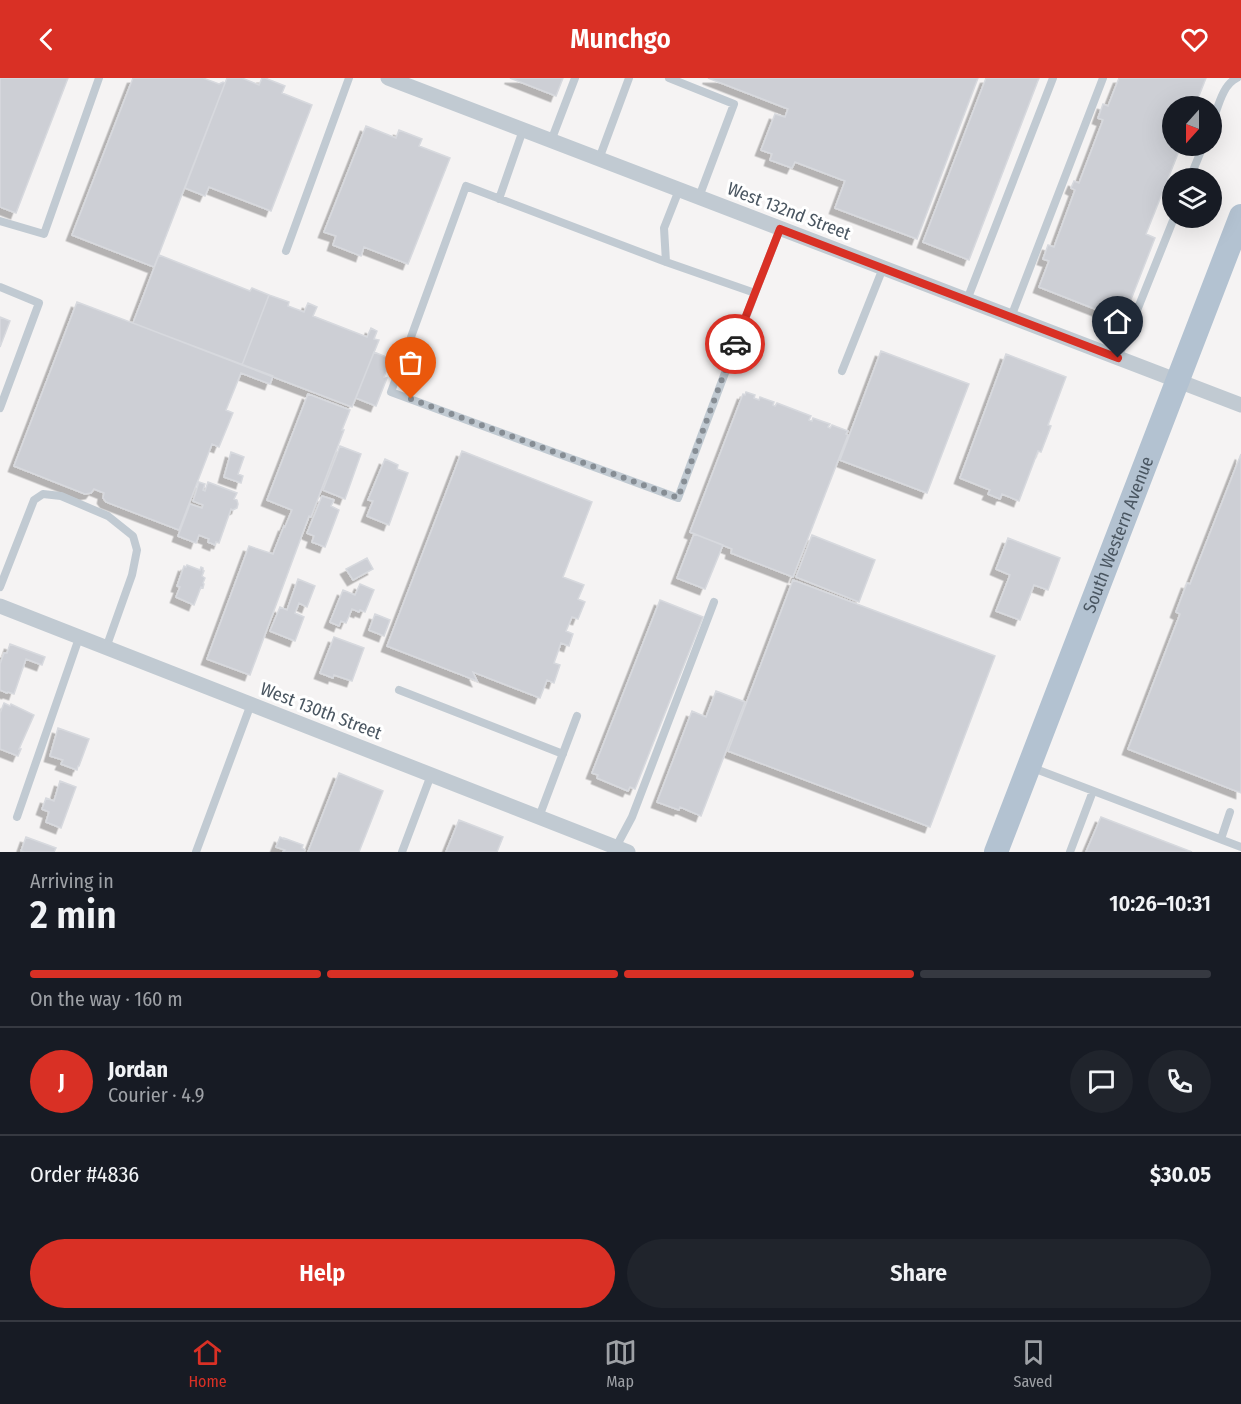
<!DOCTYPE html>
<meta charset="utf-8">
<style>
:root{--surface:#171b24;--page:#20242c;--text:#f1f3f6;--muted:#9ea1a6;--line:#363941;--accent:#d93025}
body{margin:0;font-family:"Fira Sans Condensed",sans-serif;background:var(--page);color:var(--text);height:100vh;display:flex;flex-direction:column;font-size:22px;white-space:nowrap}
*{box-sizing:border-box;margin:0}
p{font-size:20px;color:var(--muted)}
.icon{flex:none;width:33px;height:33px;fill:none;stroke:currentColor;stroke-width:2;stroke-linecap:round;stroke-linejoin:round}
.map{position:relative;height:774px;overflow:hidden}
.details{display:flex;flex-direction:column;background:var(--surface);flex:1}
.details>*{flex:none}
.needle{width:39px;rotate:201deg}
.tools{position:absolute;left:1162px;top:18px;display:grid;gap:12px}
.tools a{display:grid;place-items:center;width:60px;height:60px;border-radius:50%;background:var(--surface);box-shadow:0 6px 24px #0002;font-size:30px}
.pin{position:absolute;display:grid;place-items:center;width:51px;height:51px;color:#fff;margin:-62px -26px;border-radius:50% 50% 50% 0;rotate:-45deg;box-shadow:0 0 6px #0007}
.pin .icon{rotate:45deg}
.courier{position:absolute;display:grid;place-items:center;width:60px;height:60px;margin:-30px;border:4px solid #d93025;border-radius:50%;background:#fff;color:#222;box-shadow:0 2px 8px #0007}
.head em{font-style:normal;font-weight:600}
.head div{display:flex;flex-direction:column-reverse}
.head{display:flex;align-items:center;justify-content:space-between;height:102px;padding:0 30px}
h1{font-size:39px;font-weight:600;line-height:45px}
.bar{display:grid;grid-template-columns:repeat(4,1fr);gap:9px 6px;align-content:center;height:72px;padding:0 30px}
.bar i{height:8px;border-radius:4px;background:var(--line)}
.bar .selected{background:var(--accent)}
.bar p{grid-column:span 4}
.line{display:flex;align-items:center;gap:15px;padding:0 30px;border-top:2px solid var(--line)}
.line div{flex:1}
.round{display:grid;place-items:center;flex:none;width:63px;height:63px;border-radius:32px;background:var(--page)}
.cta{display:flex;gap:12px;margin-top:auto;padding:12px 30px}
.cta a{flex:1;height:69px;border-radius:36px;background:var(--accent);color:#fff;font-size:24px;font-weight:600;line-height:69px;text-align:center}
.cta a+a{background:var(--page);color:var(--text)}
header{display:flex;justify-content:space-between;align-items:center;height:78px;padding:0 30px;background:var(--accent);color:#fff;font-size:27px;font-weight:600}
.tab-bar{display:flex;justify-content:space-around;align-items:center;height:84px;border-top:2px solid var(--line);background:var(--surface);font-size:16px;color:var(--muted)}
.tab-bar a{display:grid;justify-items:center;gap:3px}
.tab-bar .selected{color:var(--accent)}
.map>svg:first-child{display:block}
</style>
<header><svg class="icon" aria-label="back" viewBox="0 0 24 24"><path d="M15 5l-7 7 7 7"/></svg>Munchgo<svg class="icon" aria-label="heart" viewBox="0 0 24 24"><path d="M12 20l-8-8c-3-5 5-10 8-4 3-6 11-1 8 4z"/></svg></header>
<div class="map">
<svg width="1241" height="774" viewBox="0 0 1241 774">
<defs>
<filter id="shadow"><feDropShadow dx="-5.5" dy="5.5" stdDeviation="0" flood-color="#0004"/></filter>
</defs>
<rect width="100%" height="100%" fill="#f5f3f3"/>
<path fill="#cdcfd5" stroke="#d7d9de" stroke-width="1.5" filter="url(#shadow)" d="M0 0H68L16 135 0 129Z
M133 0H203L219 6 223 4 225 5 154 189 72 157Z
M227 0H242L259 7 262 0H265L285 8 282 15 312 27 271 133 209 109 205 118 185 110Z
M510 0H563L556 18Z
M708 0H978L917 161 835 130 845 103 795 84 792 90 770 82 772 76 761 72 775 36 785 39 788 31Z
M986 0H1039L969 182 923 164Z
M1119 0H1206L1195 28H1173V68H1181L1146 156 1155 160 1123 242 1039 209 1049 183 1043 181 1048 167 1054 169 1075 112 1071 110 1074 103 1079 105 1103 42 1098 40 1103 26 1108 28Z
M366 48 396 60 399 52 422 61 419 68 450 80 408 186 364 169 361 178 333 167 336 158 324 154Z
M159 177 250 213 252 210 269 217 242 287 133 245Z
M269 217 289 224 288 228 304 234 308 225 317 229 313 238 367 259 371 250 377 253 374 261 379 262 352 329 242 287Z
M77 224 273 298 270 306 241 295 226 332 233 335 219 369 212 366 179 452 106 424 103 420 104 415 94 411 91 415 85 416 14 388Z
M0 239 10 243 0 269Z
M881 273 969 306 927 415 840 382Z
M374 274 391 281 384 299 387 300 376 328 356 320Z
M1006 276 1066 299 1048 347 1051 348 1041 374 1038 373 1019 423 1002 416 1000 421 988 416 990 412 960 400Z
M746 314 755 317 754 320 759 322 760 319 774 324 773 327 775 328 777 325 811 338 809 342 812 343 813 340 830 346 828 349 830 350 832 347 848 353 846 356 848 357 793 499 731 475 732 471 690 454 743 316 745 317Z
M308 316 350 332 342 352H344L311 439 309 438 250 597 207 581 249 468 273 476 284 448 285 449 292 432 267 422Z
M340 368 361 376 345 421 323 412Z
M462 373 592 424 563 499 584 507 578 521 585 524 578 541 572 539 566 553 573 556 569 568 561 565 554 585 560 587 554 605 547 602 540 620 473 594 477 603 387 568Z
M231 374 244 379 238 396 243 398 241 405 224 399Z
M1241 376V715L1128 671 1180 536 1176 534 1187 505 1190 506Z
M385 381 398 387 397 391 408 395 389 447 367 438 373 423 368 422Z
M199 404 205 406 203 412 205 413 208 404 237 415 234 421 237 422 238 426 237 430 233 432 231 431 219 465 216 464 215 467 208 464 209 461 199 457 196 465 178 458 190 426 202 430 203 427 193 423Z
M322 418 334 422 331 428 339 432 325 469 312 464 314 458 307 455Z
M694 456 723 467 705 511 677 500Z
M812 457 875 482 859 524 796 499Z
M1008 460 1060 480 1048 512 1034 507 1020 542 996 533 1010 497 996 491Z
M367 480 373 491 353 502 346 491Z
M187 487 200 492 201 489 203 490V493H204L202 498 205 500 203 505 204 506 203 510 201 509 194 527 176 519 180 509 177 508 184 488 186 489Z
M298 501 315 508 307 529 299 525 295 535 304 539 295 563 270 553 280 529 287 532Z
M793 502 995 578 930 749 728 673Z
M360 506 374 512 365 534 360 532 359 534 352 531 346 545 341 543 339 548 330 544 343 512 355 517Z
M660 522 703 539 635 711 630 709 628 713 597 700 598 697 592 695Z
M375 536 390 542 384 558 369 552Z
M334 559 364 570 352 603 334 597 333 600 320 595Z
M10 566 45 579 42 587 26 581 14 616 8 614 7 615 0 612V586L4 575H7Z
M716 613 745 624 701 738 680 729 679 732 657 724 692 633 706 639Z
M4 625 10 628 11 626 34 637 19 671H21L18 678 0 671V635Z
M58 650 89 661 79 688H78L77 692 61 686 63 682 50 678Z
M339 695 383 713 359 774H308Z
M60 703 76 709 61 750 46 744 49 734 42 731 46 720 54 723Z
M1101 739 1192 774H1086Z
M459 742 503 759 497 774H446Z
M26 759 56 770 54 774H25L21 773Z
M280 759 284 761V760L303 767 302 770 305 772 304 774H283L285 772 276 769Z"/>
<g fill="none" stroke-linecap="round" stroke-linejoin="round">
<path stroke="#c1cad2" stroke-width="8" d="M669 0 734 26 699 119
M1212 45C1218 30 1222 7 1237 0
M551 63 575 0
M599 81 629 0
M1190 100 1203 68
M499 121 523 52
M0 143 44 156 99 0
M286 173 349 0
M666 184 664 150 679 112
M0 209 39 225 0 330
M755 215 666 184 466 108 391 314 678 420 755 215 780 151
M967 222 1053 0
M1011 239 1103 0
M1118 280 1174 140
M842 293 883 190
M0 509 34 422 43 416 61 418 108 438 133 458 137 472 132 497 106 570
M399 612 563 676
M1033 690 1241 769
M17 739 79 560
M539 739 577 638
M1221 761 1230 734
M616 769 632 739 714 524
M196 774 251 626
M402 774 431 697
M1070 774 1093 713"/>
<path stroke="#c1cad2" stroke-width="15" d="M388 0 1241 327
M0 528 628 774"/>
<path stroke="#b3c2d1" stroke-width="24" id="s1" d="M996 774 1241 138"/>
</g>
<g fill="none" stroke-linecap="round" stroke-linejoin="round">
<path stroke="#868d94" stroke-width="6" stroke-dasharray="0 10.8" d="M411 321 678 420 735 266"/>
<path stroke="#d93025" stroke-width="8" d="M735 266 780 151 1118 280"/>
</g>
<g text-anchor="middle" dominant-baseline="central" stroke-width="6" stroke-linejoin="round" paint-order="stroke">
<g font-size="18" fill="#4a5661" stroke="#fff">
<text transform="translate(789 133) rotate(21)">West 132nd Street</text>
<text stroke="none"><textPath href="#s1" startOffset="340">South Western Avenue</textPath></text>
<text transform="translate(321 633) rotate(21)">West 130th Street</text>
</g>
</g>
</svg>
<div class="tools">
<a><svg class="needle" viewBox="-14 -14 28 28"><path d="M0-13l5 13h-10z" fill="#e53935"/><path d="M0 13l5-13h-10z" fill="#9ea1a6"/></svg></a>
<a><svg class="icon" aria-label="layers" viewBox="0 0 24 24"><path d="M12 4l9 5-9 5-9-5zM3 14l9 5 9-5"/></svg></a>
</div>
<div class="pin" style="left:411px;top:321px;background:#ea580c"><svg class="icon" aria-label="bag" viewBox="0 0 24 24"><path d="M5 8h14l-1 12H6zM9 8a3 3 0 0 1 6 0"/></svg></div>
<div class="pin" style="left:1118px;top:280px;background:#1f2937"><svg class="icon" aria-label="home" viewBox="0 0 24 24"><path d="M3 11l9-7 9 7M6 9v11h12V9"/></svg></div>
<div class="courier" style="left:735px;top:266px"><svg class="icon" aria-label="car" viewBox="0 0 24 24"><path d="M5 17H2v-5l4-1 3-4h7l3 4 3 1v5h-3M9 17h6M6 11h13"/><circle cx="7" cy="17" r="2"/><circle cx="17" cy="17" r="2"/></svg></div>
</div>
<section class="details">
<div class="head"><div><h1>2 min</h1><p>Arriving in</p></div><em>10:26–10:31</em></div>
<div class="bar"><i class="selected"></i><i class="selected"></i><i class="selected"></i><i></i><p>On the way · 160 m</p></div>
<div class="line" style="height:108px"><b class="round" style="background:var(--accent);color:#fff">J</b><div><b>Jordan</b><p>Courier · 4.9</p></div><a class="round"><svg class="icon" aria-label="chat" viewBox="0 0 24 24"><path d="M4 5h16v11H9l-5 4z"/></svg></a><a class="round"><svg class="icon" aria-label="phone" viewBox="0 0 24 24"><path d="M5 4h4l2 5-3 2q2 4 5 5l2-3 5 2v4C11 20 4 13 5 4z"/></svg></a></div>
<div class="line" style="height:78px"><div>Order #4836</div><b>$30.05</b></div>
<div class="cta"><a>Help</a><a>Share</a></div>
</section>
<nav class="tab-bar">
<a class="selected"><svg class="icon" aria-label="home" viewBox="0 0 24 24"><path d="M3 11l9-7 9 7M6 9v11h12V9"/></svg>Home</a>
<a><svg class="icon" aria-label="map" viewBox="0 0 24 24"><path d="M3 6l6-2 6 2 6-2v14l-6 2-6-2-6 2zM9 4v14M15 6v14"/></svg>Map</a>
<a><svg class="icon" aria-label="saved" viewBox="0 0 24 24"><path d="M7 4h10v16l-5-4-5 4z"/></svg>Saved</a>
</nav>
